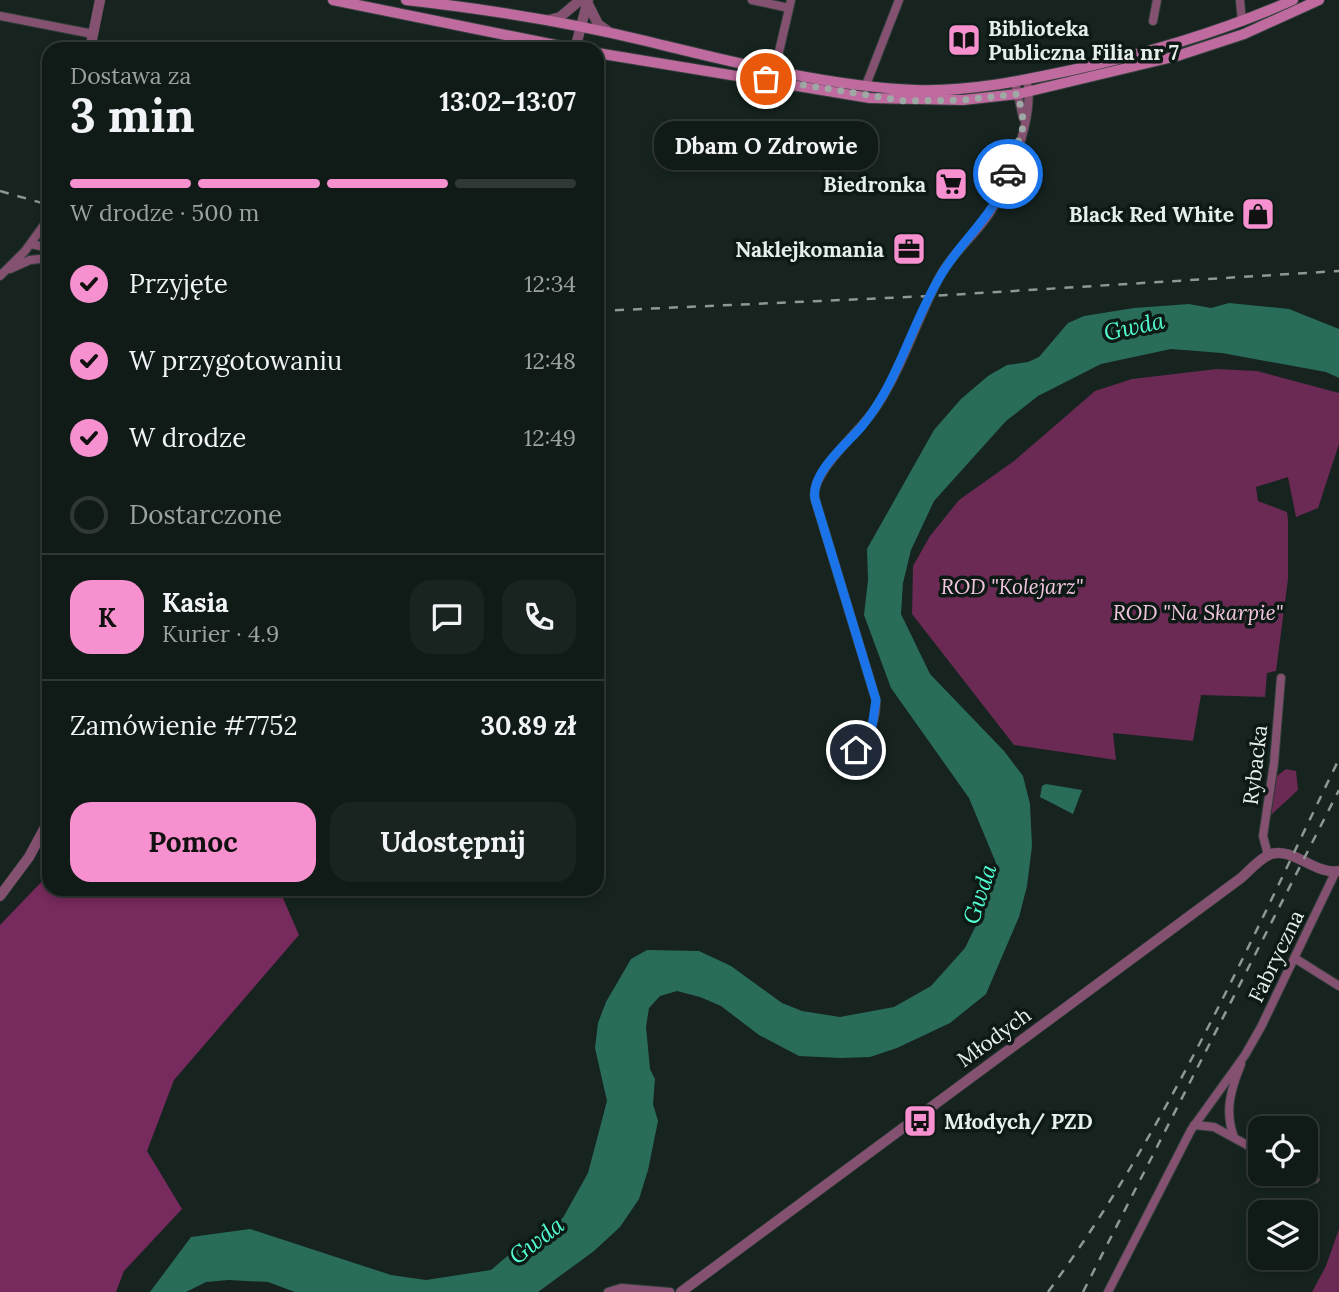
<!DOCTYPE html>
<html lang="pl">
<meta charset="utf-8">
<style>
:root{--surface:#101a17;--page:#192320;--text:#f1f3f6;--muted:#9ca1a1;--line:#303836;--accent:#f690cf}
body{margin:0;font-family:Lora,serif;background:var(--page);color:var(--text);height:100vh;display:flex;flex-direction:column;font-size:26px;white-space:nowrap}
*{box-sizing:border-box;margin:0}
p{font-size:23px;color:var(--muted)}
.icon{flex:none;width:38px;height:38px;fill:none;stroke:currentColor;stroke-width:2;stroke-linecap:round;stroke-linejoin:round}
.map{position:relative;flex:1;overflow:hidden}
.sheet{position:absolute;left:42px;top:42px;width:562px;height:854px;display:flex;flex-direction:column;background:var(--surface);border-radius:21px;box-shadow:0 4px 10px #0003,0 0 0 2px var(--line)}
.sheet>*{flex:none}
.controls{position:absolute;left:1248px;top:1116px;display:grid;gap:14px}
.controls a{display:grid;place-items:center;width:70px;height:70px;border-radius:14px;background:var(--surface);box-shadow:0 4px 10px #0003,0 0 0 2px var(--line);font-size:35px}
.pin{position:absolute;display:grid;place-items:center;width:60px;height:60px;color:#fff;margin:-30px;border:4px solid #fff;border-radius:50%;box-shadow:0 2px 7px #0007}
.courier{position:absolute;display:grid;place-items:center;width:70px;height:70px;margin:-35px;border:5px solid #1a73e8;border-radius:50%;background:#fff;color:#222;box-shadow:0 2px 9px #0007}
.bubble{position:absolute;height:49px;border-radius:21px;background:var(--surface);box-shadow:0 4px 10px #0003,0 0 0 2px var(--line);font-size:23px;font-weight:700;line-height:49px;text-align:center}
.head em{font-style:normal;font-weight:700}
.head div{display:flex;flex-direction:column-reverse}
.head{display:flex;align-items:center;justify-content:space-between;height:119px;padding:0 28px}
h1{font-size:46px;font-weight:700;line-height:52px}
.bar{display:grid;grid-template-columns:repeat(4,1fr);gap:10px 7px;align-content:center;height:84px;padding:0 28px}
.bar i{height:9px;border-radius:5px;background:var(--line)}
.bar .active{background:var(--accent)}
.bar p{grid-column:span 4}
.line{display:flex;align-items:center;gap:18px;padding:0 28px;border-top:2px solid var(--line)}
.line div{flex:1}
.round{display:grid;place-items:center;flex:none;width:74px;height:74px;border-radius:21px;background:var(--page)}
ol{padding:0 28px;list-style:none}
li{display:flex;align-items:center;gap:21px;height:77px}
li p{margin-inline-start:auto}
li .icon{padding:7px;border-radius:50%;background:var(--accent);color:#111;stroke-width:4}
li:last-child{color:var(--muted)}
li i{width:38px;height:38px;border:4px solid var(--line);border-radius:50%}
.action{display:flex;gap:14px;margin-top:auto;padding:14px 28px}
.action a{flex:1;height:80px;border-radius:21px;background:var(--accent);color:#111;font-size:28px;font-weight:700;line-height:80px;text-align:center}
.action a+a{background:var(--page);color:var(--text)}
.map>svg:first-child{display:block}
</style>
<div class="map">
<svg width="1339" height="1292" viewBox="0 0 1339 1292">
<rect width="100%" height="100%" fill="#16231f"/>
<path fill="#6a2a53" d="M1217 369 1257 371 1339 393V444L1318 508 1296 517 1288 477 1256 487 1258 501 1287 512 1288 520V579L1276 671 1267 673 1265 697 1201 695 1193 741 1113 733 1116 760 1014 745 912 614 913 566 930 536 959 500 1014 461 1095 391 1132 379Z
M1286 769 1296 771 1298 790 1271 815 1277 776Z
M1339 1229V1292H1312L1326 1266Z"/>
<path fill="#772a5d" d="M49 874V889H279L299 935 174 1080 147 1151 182 1209 124 1271 116 1292H0V925Z"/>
<path fill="#2a6c5a" d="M1229 303 1289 309 1339 329V378L1326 372 1222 353 1171 349 1101 364 1038 396 1006 421 934 501 911 550 903 583 901 614 930 674 1004 751 1023 776 1030 804 1032 846 1027 886 1019 917 986 994 950 1023 897 1048 870 1057 841 1058 799 1056 759 1035 721 1006 700 997 677 991 660 996 649 1008 646 1027 650 1069 655 1079 653 1104 658 1121 648 1170 639 1199 620 1227 594 1251 538 1292H295L268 1282 229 1280 206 1282 186 1292H150L191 1237 250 1229 391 1275 426 1280 491 1270 511 1253 549 1235 564 1216 588 1173 607 1101 595 1048 598 1023 606 1002 631 959 647 950 699 951 731 966 782 1003 802 1011 840 1017 894 1007 931 986 965 948 984 909 996 863 969 798 891 688 864 615 868 580 867 549 934 430 961 399 988 376 1007 365 1028 362 1039 357 1068 323 1084 316 1134 308 1189 304 1211 308Z
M1046 784 1082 790 1073 814 1040 797 1042 786Z"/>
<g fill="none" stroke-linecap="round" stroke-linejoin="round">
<defs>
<path id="minor" d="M752 0 789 8
M1240 0 1242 22
M0 16 93 34
M1153 21 1157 0
M775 69 791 0
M1015 82 1023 118
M866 85 899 0
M31 244 49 248
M10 269 30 260 49 258
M0 276 25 251 49 218
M834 765C858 748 877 733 876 700L815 499C809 474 860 431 875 409 902 369 916 322 938 280 949 257 969 241 984 221 1005 195 1033 120 1028 87
M1268 855 1263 836 1274 763 1281 678
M1296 959 1339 986
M1194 1125 1214 1127 1260 1152
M1234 1137C1224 1111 1231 1089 1241 1064
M1300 1174 1315 1179
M608 1292 621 1288 670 1292
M1108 1292 1191 1130 1245 1055 1261 1027 1336 871"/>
<path id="tertiary" d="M588 4 598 24 609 32
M549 20 560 17 578 2
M90 49 100 0
M575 49 588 0
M0 896 29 857 49 820
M681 1292 1241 878C1249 871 1260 858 1271 854 1293 847 1315 875 1339 871"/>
<path id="secondary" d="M333 0 575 49
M406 0C486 9 568 22 646 41 733 62 825 86 915 90 969 92 1020 81 1072 70 1149 53 1221 32 1293 0
M597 53 870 98 963 100 1018 94 1177 56 1244 34 1319 0"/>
</defs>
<use href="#minor" stroke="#33403c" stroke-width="10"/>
<use href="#tertiary" stroke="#33403c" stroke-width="11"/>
<use href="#secondary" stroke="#33403c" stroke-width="12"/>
<use href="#minor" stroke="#855170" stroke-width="8"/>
<use href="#tertiary" stroke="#855170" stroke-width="10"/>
<use href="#secondary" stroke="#bf6b9f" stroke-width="10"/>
<path stroke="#8d9794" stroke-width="2.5" stroke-dasharray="9 9" stroke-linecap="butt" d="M0 191 49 205
M597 311 931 296 1339 271
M1048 1292C1168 1129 1251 940 1339 759
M1083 1292 1339 790"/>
</g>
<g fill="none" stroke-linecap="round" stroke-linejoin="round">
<path stroke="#9ea8a4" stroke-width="7" stroke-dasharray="0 12.6" d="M766 79 905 101 963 100 1018 94 1024 124 1008 174"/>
<path stroke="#1a73e8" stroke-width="9" d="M856 750 872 727 876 700 815 499C810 473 846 445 862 426 899 381 911 324 941 275 962 239 995 216 1008 174"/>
</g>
<defs>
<symbol id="library-square" viewBox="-11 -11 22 22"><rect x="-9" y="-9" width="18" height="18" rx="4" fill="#f690cf" stroke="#0d1915"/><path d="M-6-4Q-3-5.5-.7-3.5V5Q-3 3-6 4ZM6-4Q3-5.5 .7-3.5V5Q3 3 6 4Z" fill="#111"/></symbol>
<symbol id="supermarket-square" viewBox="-11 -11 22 22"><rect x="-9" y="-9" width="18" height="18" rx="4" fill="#f690cf" stroke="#0d1915"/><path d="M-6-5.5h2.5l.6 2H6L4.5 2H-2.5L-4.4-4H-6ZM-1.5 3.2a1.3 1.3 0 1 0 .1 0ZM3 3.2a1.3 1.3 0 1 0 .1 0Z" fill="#111"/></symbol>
<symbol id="shop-square" viewBox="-11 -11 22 22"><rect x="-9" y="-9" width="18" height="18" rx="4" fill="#f690cf" stroke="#0d1915"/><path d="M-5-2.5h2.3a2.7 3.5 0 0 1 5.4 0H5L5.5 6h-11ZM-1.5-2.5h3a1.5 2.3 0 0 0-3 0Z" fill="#111"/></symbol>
<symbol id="office-square" viewBox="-11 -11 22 22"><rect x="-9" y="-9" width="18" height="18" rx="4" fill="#f690cf" stroke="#0d1915"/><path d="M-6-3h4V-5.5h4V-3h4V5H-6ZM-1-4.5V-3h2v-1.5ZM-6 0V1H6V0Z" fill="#111"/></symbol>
<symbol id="bus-square" viewBox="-11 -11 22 22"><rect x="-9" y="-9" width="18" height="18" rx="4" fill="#f690cf" stroke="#0d1915"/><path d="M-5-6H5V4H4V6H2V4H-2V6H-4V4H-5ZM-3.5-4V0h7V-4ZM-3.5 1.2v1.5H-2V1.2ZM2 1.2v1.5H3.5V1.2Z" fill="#111"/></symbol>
</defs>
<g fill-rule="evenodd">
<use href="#library-square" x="945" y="21" width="38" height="38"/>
<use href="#supermarket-square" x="932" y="165" width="38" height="38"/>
<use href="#shop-square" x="1239" y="195" width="38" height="38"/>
<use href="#office-square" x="890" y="230" width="38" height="38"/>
<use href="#bus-square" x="901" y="1102" width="38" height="38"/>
</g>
<g text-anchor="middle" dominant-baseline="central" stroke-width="7" stroke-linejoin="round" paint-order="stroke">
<g font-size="21" font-weight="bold" fill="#e7efec" stroke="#0d1915" text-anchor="end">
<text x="988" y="28" text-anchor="start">Biblioteka<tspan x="988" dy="24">Publiczna Filia nr 7</tspan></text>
<text x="926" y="184">Biedronka</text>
<text x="1234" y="214">Black Red White</text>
<text x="884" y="249">Naklejkomania</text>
<text x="944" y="1121" text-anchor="start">Młodych/ PZD</text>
</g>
<g font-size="21" font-style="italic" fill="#f2c5df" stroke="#0d1915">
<text x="1012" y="586">ROD "Kolejarz"</text>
<text x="1198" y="612">ROD "Na Skarpie"</text>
</g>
<g font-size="21" fill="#e7efec" stroke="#0d1915">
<text transform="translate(1255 765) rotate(-83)">Rybacka</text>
<text transform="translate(1276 956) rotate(-64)">Fabryczna</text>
<text transform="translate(994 1037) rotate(-36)">Młodych</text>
</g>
<g font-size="23" font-style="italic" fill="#52fed2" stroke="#0d1915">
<text transform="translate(1134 326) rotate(-12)">Gwda</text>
<text transform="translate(979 894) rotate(-72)">Gwda</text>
<text transform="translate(536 1240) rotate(-37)">Gwda</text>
</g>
</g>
</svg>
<div class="controls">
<a><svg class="icon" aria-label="locate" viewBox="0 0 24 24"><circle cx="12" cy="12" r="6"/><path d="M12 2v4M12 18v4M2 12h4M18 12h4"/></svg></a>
<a><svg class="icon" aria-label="layers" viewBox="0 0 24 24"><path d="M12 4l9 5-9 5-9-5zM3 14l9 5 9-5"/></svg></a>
</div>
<div class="pin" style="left:766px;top:79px;background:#ea580c"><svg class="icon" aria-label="bag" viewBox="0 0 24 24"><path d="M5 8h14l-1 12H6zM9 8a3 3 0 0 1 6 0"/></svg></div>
<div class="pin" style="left:856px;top:750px;background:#1f2937"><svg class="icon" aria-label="home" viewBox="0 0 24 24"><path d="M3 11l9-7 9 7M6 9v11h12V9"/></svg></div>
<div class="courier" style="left:1008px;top:174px"><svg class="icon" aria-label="car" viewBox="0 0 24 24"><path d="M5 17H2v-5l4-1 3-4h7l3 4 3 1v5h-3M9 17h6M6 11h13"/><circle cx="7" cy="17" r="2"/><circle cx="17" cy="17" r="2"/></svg></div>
<div class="bubble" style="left:654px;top:121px;width:224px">Dbam O Zdrowie</div>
<section class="sheet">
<div class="head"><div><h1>3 min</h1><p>Dostawa za</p></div><em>13:02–13:07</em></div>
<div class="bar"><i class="active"></i><i class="active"></i><i class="active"></i><i></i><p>W drodze · 500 m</p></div>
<ol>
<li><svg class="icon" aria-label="check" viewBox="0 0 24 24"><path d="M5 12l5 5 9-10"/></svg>Przyjęte<p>12:34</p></li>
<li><svg class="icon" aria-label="check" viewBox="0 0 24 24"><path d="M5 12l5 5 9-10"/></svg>W przygotowaniu<p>12:48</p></li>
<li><svg class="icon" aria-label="check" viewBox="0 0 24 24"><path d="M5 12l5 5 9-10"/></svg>W drodze<p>12:49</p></li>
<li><i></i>Dostarczone</li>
</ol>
<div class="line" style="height:126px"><b class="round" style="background:var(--accent);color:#111">K</b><div><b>Kasia</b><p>Kurier · 4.9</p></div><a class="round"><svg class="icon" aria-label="chat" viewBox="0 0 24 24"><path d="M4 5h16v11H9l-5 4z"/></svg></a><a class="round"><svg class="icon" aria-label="phone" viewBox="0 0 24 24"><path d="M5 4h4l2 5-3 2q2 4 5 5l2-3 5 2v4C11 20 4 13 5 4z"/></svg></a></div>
<div class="line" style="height:91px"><div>Zamówienie #7752</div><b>30.89 zł</b></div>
<div class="action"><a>Pomoc</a><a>Udostępnij</a></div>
</section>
</div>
